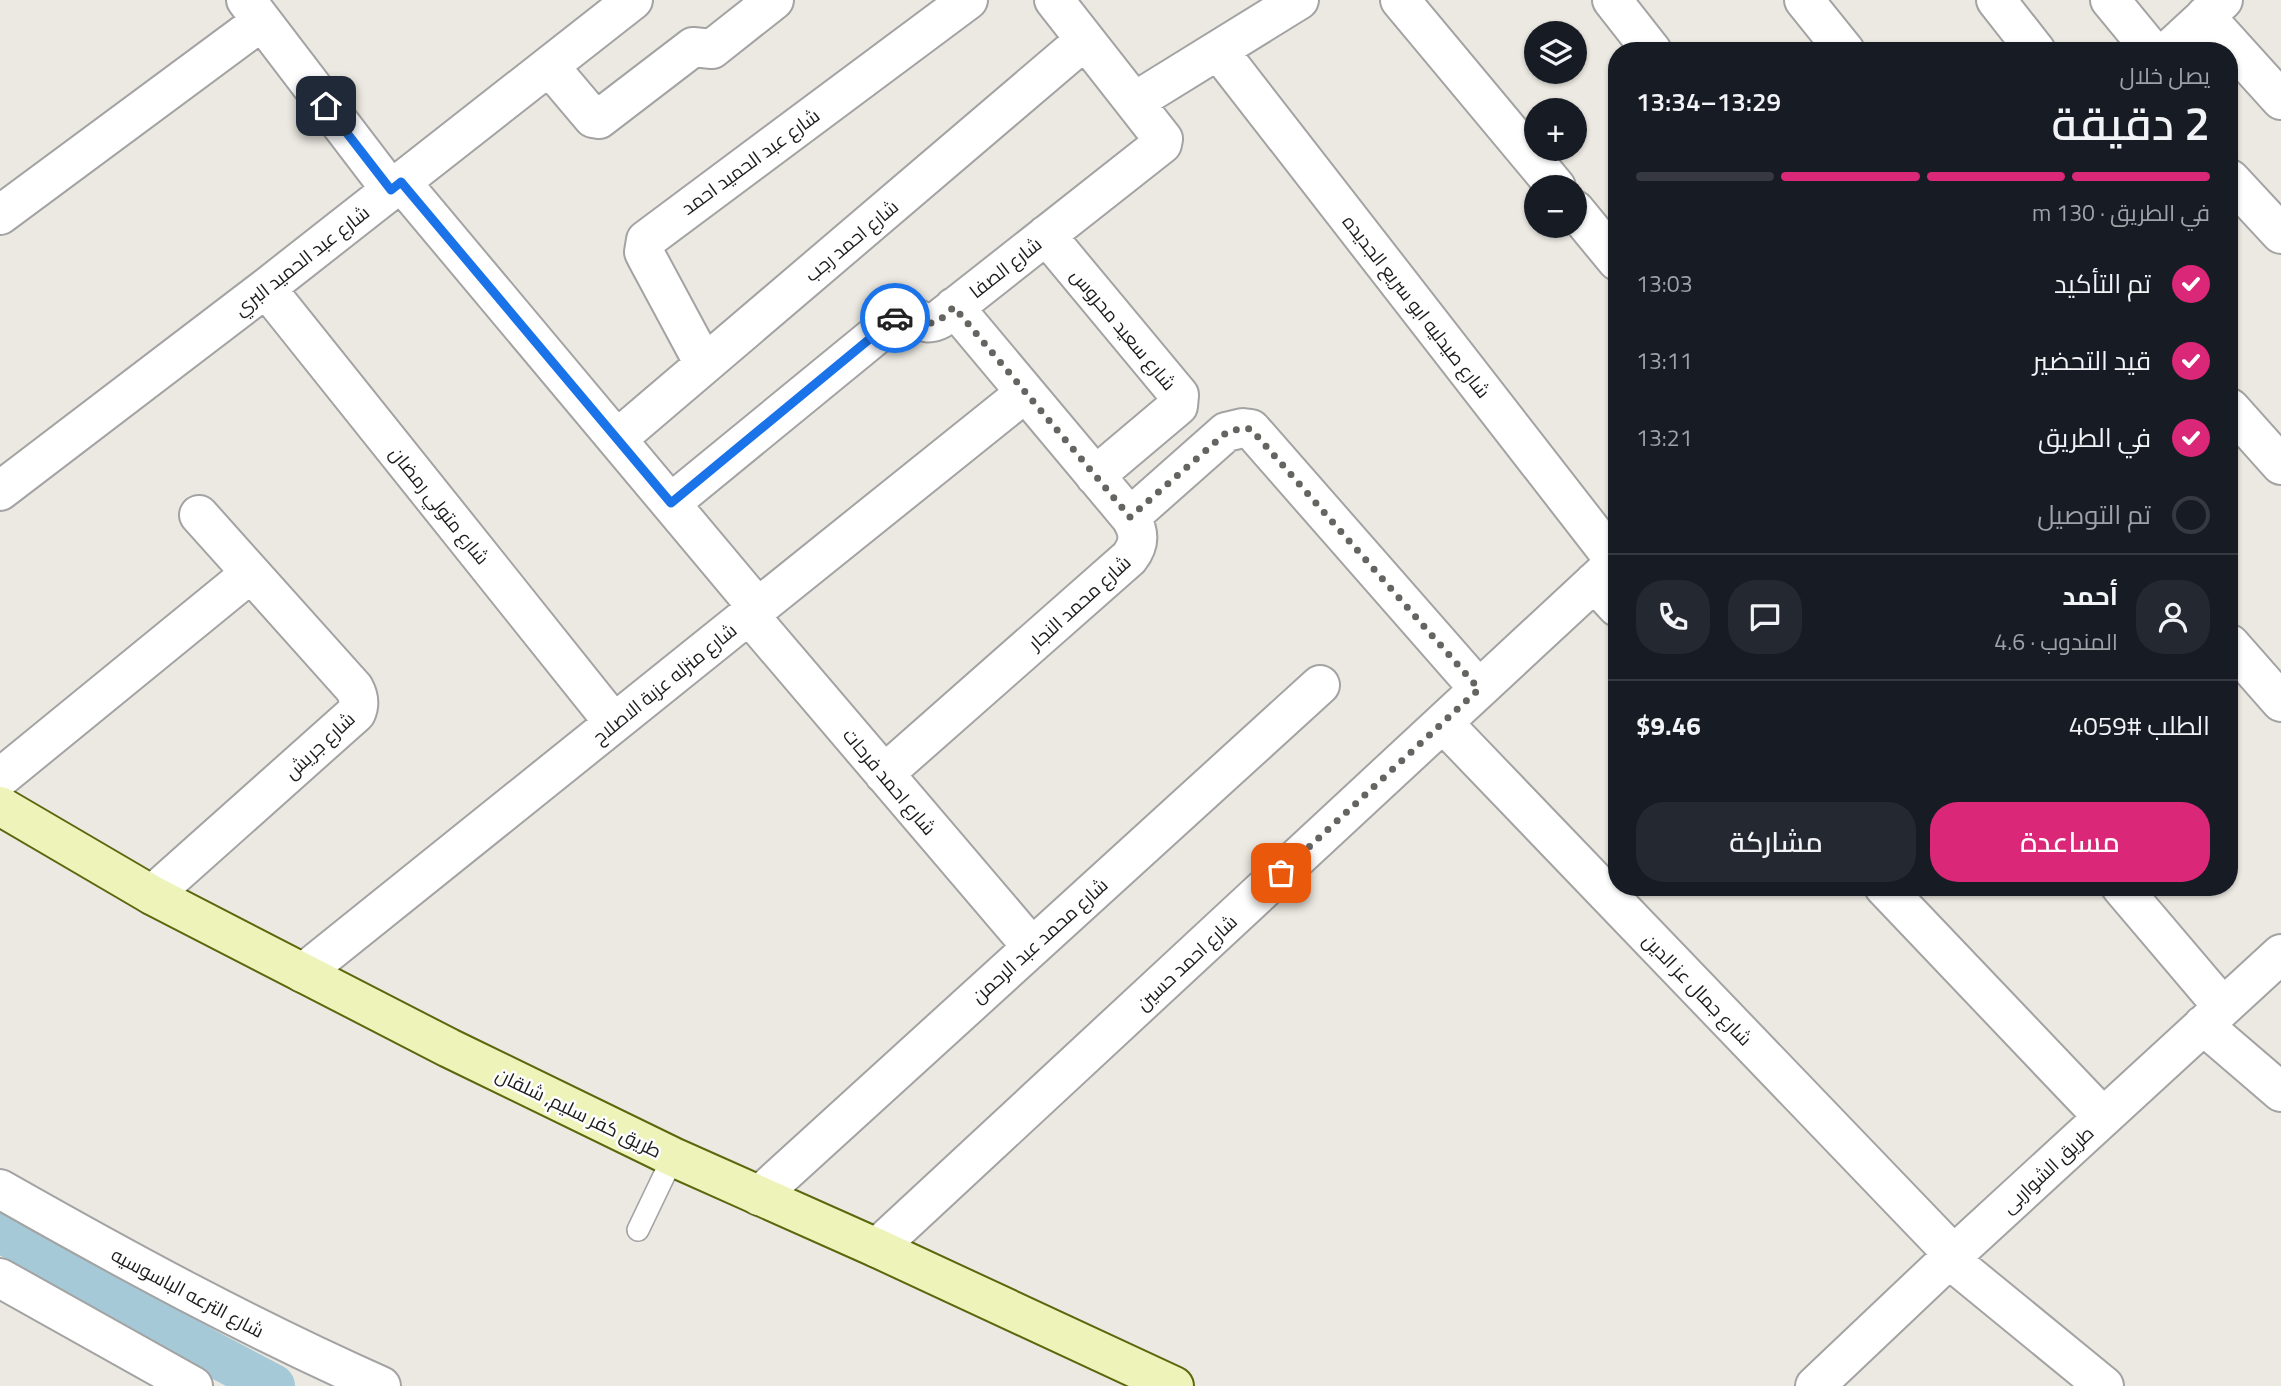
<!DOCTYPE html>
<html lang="ar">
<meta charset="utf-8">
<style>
:root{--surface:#171b24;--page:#242831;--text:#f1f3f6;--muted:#9ea1a6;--line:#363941;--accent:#db2777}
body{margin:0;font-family:"Titillium Web",Cairo,sans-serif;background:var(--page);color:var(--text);direction:rtl;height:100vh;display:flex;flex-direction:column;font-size:26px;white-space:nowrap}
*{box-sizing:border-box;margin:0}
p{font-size:23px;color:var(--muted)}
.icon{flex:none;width:38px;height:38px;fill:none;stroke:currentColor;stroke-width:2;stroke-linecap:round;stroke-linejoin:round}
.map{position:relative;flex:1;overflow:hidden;direction:ltr}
.details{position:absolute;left:1608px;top:42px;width:630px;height:854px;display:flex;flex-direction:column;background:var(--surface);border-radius:28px;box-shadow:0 2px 5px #0004;direction:rtl}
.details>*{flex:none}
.fabs{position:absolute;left:1524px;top:21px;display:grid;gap:14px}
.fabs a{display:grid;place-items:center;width:63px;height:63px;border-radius:50%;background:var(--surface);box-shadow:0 2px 5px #0004;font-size:35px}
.pin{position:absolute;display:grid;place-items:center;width:60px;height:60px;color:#fff;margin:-30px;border-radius:14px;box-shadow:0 4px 10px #0006}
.courier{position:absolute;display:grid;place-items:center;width:70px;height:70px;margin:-35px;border:5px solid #1a73e8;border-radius:50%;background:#fff;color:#222;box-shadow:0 2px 9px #0007}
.overview em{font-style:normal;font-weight:600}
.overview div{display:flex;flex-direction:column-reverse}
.overview{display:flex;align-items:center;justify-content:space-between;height:119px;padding:0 28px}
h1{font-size:46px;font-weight:600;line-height:52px}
.bar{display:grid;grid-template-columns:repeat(4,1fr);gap:10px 7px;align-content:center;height:84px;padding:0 28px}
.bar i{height:9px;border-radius:5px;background:var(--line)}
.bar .on{background:var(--accent)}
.bar p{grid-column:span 4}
.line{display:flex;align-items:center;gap:18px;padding:0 28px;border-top:2px solid var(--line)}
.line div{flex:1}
.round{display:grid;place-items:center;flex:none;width:74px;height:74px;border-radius:28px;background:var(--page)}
ol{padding:0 28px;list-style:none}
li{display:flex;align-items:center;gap:21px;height:77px}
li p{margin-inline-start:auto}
li .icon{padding:7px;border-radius:50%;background:var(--accent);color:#fff;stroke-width:4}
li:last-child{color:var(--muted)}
li i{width:38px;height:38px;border:4px solid var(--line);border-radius:50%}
.action{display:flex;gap:14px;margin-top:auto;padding:14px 28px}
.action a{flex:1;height:80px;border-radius:28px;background:var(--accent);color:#fff;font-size:28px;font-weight:600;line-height:80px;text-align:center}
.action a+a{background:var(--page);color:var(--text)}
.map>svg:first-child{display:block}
</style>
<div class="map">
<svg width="2281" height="1386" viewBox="0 0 2281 1386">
<rect width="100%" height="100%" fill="#ece9e2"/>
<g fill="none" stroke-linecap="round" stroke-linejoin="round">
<path stroke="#a5c9d7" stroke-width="44" d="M0 1230 207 1351 273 1386"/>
<defs>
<path id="lane" d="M638 1230 673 1157"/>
<path id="street" d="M246 0 391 190
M1400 0 1556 187
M1612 0 1652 51
M1804 0 1845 51
M1996 0 2036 51
M2110 0 2152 51
M2205 16 2281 100
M1218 50 1616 562
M2168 51 2223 0
M549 66 593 118 599 119 693 47 712 49 774 0
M1134 102 1299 0
M2230 179 2281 234
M401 182 758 608
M1575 210 1617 261
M0 215 262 21
M1046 235 1179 395 1178 406 1095 476
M266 288 614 723
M704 364 647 258 644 252 646 240 968 0
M2230 408 2281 465
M617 439 1085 40
M0 491 266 288 633 0
M671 503 898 317C916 310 920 330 940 319L1162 144 1163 139 1054 0
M1130 517 1226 432 1243 428 1251 429 1479 689
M1594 582 1617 607
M749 615 1032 947
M2230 644 2281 702
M1443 723 1954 1255
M884 774 1129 558C1140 544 1140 532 1130 517L954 307
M0 778 251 573
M1884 887 2103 1117
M2121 887 2223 1007
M152 895 356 713C360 704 359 697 354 688L199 515
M303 973 1025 393
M2203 1025 2281 1092
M0 1189C125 1260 250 1328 381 1386
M759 1196 1320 685
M877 1248 1617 561
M1949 1259 2104 1386
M0 1278 193 1386
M1815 1386 1949 1259 2281 954"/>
<path id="secondary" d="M0 806 152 895 449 1048 673 1157 877 1248 1174 1386"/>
</defs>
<use href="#lane" stroke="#a3a3a3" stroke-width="24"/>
<use href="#street" stroke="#a3a3a3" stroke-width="42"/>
<use href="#secondary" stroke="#5a680d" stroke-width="42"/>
<use href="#lane" stroke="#fff" stroke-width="21"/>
<use href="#street" stroke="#fff" stroke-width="38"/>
<use href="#secondary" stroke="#eef3b9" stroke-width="38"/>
</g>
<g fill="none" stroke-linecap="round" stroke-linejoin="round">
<path stroke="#656461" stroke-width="7" stroke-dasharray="0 12.6" d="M895 318C911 309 919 328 935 322 942 320 948 312 954 307L1130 517 1227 432 1243 428 1251 429 1479 689 1281 873"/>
<path stroke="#1a73e8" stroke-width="9" d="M326 106 391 190 401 182 671 503 895 318"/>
</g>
<g text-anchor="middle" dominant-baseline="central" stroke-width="5" stroke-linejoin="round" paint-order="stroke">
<g font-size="19" fill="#1c1c1c" stroke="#fff">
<text transform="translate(750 161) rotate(-36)">شارع عبد الحميد احمد</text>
<text transform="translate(851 240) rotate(-40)">شارع احمد رجب</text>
<text transform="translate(301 260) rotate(-38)">شارع عبد الحميد البري</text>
<text transform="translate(1005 267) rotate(-38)">شارع الصفا</text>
<text transform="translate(1417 306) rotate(52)">شارع صيدليه ابو سريع الجديده</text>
<text transform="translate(1124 329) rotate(50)">شارع سعيد محروس</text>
<text transform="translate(440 505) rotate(51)">شارع متولي رمضان</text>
<text transform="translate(1079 602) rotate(-42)">شارع محمد النجار</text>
<text transform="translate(664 683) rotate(-39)">شارع منزله عزبة الاصلاح</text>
<text transform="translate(319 745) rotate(-43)">شارع جريش</text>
<text transform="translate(890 781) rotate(50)">شارع احمد فرحات</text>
<text transform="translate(1039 940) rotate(-42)">شارع محمد عبد الرحمن</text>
<text transform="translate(1186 962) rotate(-43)">شارع احمد حسين</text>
<text transform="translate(1698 989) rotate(46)">شارع جمال عز الدين</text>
<text transform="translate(579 1112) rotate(26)">طريق كفر سليم, شلقان</text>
<text transform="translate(2047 1169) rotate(-43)">طريق الشواربى</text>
<text transform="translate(188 1292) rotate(28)">شارع الترعه الباسوسيه</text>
</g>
</g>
</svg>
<div class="fabs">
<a><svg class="icon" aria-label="layers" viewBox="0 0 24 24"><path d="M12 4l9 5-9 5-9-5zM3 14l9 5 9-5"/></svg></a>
<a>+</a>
<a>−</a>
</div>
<div class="pin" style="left:1281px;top:873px;background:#ea580c"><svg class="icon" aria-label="bag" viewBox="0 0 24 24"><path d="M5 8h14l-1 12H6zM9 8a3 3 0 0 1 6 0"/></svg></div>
<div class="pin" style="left:326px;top:106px;background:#1f2937"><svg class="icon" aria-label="home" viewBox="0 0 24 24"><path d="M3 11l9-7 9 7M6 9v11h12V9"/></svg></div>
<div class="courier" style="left:895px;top:318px"><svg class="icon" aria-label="car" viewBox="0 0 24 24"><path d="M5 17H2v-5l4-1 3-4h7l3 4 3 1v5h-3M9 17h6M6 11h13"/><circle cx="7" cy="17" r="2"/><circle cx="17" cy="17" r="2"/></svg></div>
<section class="details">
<div class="overview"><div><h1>2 دقيقة</h1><p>يصل خلال</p></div><em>13:29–13:34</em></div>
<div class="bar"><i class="on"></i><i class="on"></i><i class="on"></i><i></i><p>في الطريق · 130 m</p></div>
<ol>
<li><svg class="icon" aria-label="check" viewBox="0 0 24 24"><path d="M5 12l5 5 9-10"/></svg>تم التأكيد<p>13:03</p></li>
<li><svg class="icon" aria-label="check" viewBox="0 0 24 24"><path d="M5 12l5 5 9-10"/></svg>قيد التحضير<p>13:11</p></li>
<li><svg class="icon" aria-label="check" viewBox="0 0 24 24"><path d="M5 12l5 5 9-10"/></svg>في الطريق<p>13:21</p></li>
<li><i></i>تم التوصيل</li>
</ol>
<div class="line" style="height:126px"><a class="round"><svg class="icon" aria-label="person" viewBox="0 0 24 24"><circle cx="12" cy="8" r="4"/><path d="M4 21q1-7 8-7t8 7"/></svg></a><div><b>أحمد</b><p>المندوب · 4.6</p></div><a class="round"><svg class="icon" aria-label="chat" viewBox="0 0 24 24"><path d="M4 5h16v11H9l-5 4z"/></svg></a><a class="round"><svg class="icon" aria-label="phone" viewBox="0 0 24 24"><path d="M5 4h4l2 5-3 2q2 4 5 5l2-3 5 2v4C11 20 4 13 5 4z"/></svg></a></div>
<div class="line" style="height:91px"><div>الطلب #4059</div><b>$9.46</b></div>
<div class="action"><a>مساعدة</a><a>مشاركة</a></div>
</section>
</div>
